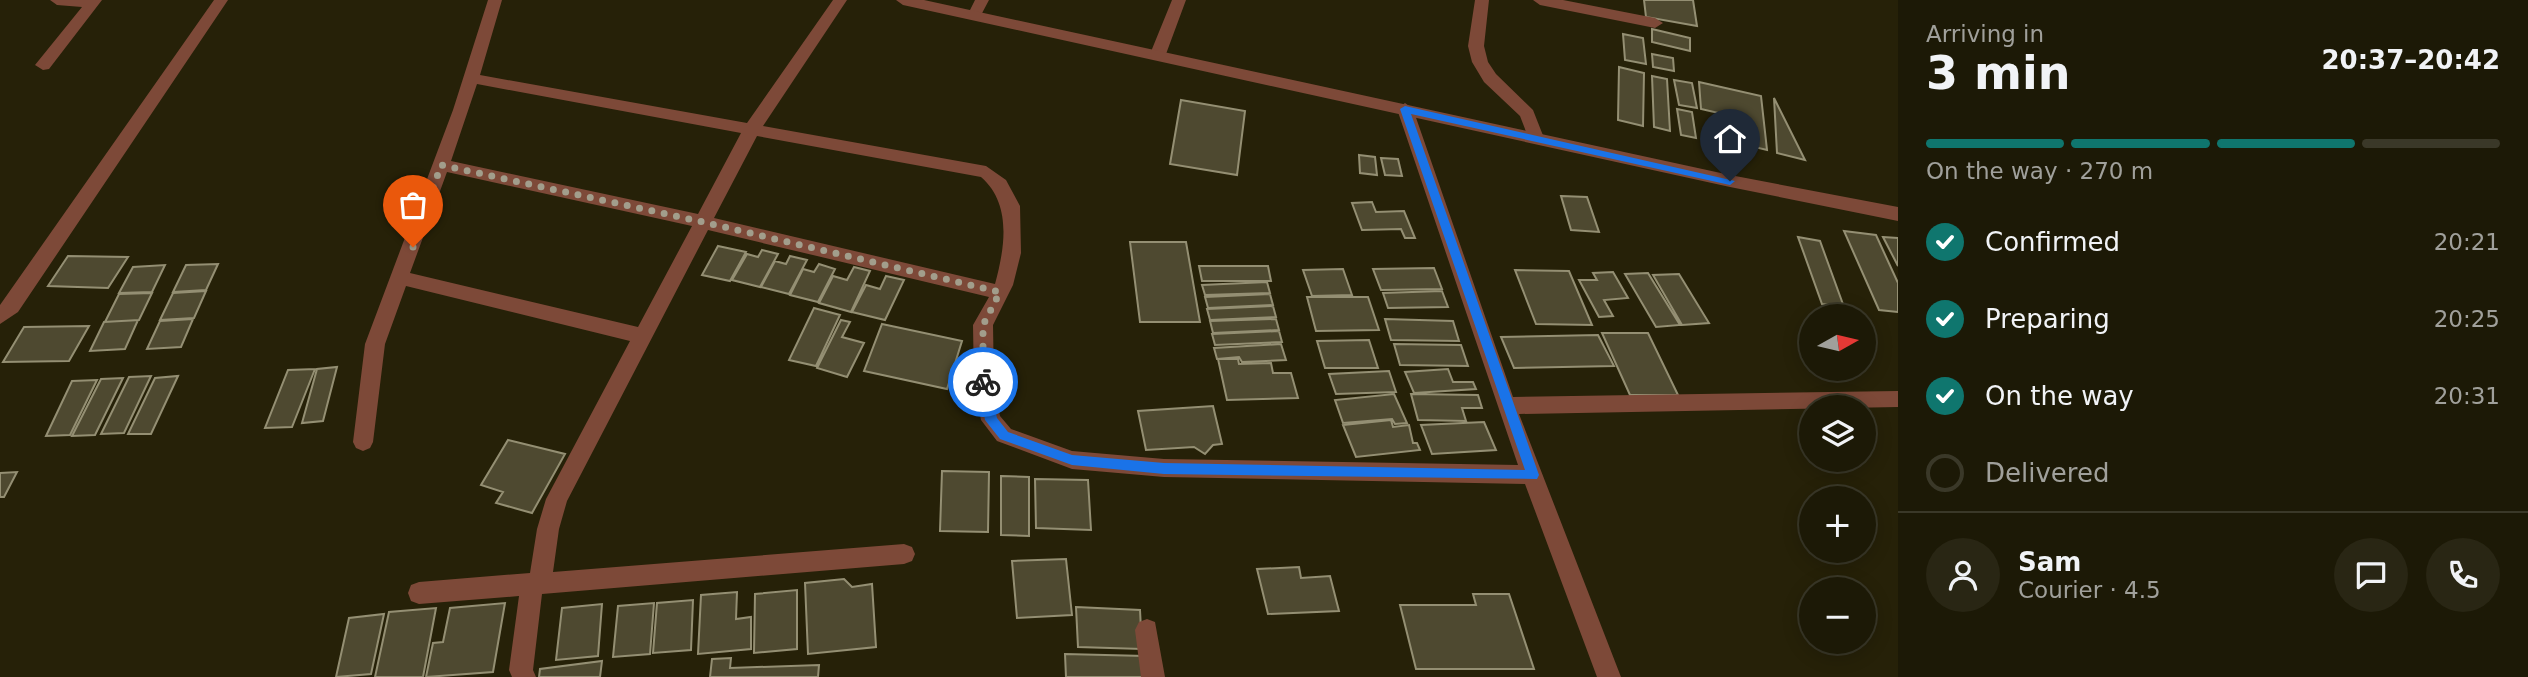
<!DOCTYPE html>
<meta charset="utf-8">
<style>
:root{--surface:#1c1906;--page:#292614;--text:#f1f3f6;--muted:#a0a09b;--line:#3a3828;--accent:#0f766e}
body{margin:0;font-family:"DejaVu Sans",sans-serif;background:var(--page);color:var(--text);height:100vh;display:flex;flex-direction:column;font-size:26px;white-space:nowrap}
*{box-sizing:border-box;margin:0}
p{font-size:23px;color:var(--muted)}
.icon{flex:none;width:38px;height:38px;fill:none;stroke:currentColor;stroke-width:2;stroke-linecap:round;stroke-linejoin:round}
.map{position:relative;flex:1;overflow:hidden}
.drawer{display:flex;flex-direction:column;background:var(--surface);width:630px}
.drawer>*{flex:none}
.needle{width:46px;rotate:82deg}
.tools{position:absolute;left:1799px;top:304px;display:grid;gap:14px}
.tools a{display:grid;place-items:center;width:77px;height:77px;border-radius:50%;background:var(--surface);box-shadow:0 4px 18px #0003,0 0 0 2px var(--line);font-size:35px}
.pin{position:absolute;display:grid;place-items:center;width:60px;height:60px;color:#fff;margin:-72px -30px;border-radius:50% 50% 50% 0;rotate:-45deg;box-shadow:0 0 7px #0007}
.pin .icon{rotate:45deg}
.courier{position:absolute;display:grid;place-items:center;width:70px;height:70px;margin:-35px;border:5px solid #1a73e8;border-radius:50%;background:#fff;color:#222;box-shadow:0 2px 9px #0007}
.headline em{font-style:normal;font-weight:800}
.headline div{display:flex;flex-direction:column-reverse}
.headline{display:flex;align-items:center;justify-content:space-between;height:119px;padding:0 28px}
h1{font-size:46px;font-weight:800;line-height:52px}
.bar{display:grid;grid-template-columns:repeat(4,1fr);gap:10px 7px;align-content:center;height:84px;padding:0 28px}
.bar i{height:9px;border-radius:5px;background:var(--line)}
.bar .on{background:var(--accent)}
.bar p{grid-column:span 4}
.line{display:flex;align-items:center;gap:18px;padding:0 28px;border-top:2px solid var(--line)}
.line div{flex:1}
.round{display:grid;place-items:center;flex:none;width:74px;height:74px;border-radius:37px;background:var(--page)}
ol{padding:0 28px;list-style:none}
li{display:flex;align-items:center;gap:21px;height:77px}
li p{margin-inline-start:auto}
li .icon{padding:7px;border-radius:50%;background:var(--accent);color:#fff;stroke-width:4}
li:last-child{color:var(--muted)}
li i{width:38px;height:38px;border:4px solid var(--line);border-radius:50%}
main{display:flex;flex:1;min-height:0}
.map>svg:first-child{display:block}
</style>
<main>
<div class="map">
<svg width="1898" height="677" viewBox="0 0 1898 677">
<rect width="100%" height="100%" fill="#262108"/>
<path fill="#4e4930" stroke="#948f73" stroke-width="2" d="M1644 0H1693L1697 26 1646 17Z
M1652 29 1690 38V51L1652 42Z
M1623 34 1643 38 1646 64 1625 60Z
M1652 54 1673 58 1674 71 1653 67Z
M1619 67 1644 73 1643 126 1618 120Z
M1652 76 1667 79 1670 131 1654 127Z
M1674 80 1692 83 1697 108 1679 105Z
M1699 82 1761 96 1767 150 1725 140 1723 114 1701 109Z
M1774 98 1805 160 1777 153Z
M1181 100 1245 111 1237 175 1170 164Z
M1677 109 1692 112 1696 138 1681 135Z
M1359 155 1375 157 1377 175 1360 173Z
M1381 158 1398 159 1402 176 1385 175Z
M1561 196 1587 197 1599 232 1571 230Z
M1372 202 1376 212 1404 211 1415 238H1405L1401 229 1362 230 1352 203Z
M1844 231 1876 235 1898 283V312L1879 310Z
M1798 237 1820 241 1844 307 1822 304Z
M1883 237 1898 238V266Z
M1130 242H1186L1200 322H1140Z
M718 246 746 252 730 281 702 275Z
M762 250 778 254 760 287 732 280 747 254 758 257Z
M68 256 128 257 108 288 48 286Z
M790 256 807 260 789 294 761 287 775 261 786 264Z
M218 264 206 290 173 292 186 265Z
M819 264 835 269 818 302 790 295 803 269 814 272Z
M165 265 152 292 119 293 133 267Z
M1199 266H1268L1271 281H1202Z
M854 267 870 271 851 312 819 303 833 276 847 280Z
M1434 268 1442 289 1381 290 1373 269Z
M1343 269 1352 295 1312 296 1303 270Z
M1515 270 1569 271 1592 325 1536 324Z
M1613 272 1628 298 1604 300 1613 316 1599 317 1579 280H1597L1593 273Z
M1648 273 1680 325 1656 327 1625 274Z
M1679 274 1709 323 1682 325 1653 275Z
M886 276 904 280 885 320 852 312 866 285 880 289Z
M1267 282 1270 293 1205 295 1202 285Z
M206 291 194 318 160 320 173 293Z
M1442 291 1448 307 1388 308 1383 293Z
M152 293 139 320 105 322 119 294Z
M1270 294 1273 305 1208 308 1205 297Z
M1307 297H1368L1379 330 1316 331Z
M1273 306 1276 317 1210 320 1207 309Z
M814 308 840 315 816 366 789 360Z
M193 319 181 347 147 349 160 321Z
M1276 319 1279 330 1213 333 1210 321Z
M1385 319 1453 321 1459 341 1391 340Z
M138 320 125 349 90 351 104 322Z
M841 320 850 322 842 337 864 343 847 377 817 368Z
M882 324 962 341 947 389 864 371Z
M89 326 69 361 3 362 24 327Z
M1279 331 1282 342 1215 345 1212 334Z
M1602 333H1648L1678 395H1630Z
M1598 335 1614 366 1514 368 1501 337Z
M1369 340 1378 368H1325L1317 341Z
M1281 344 1286 360 1242 362 1239 357 1217 359 1214 348Z
M1394 344 1461 345 1468 366 1400 365Z
M1218 359H1238L1239 364 1271 363 1273 373H1291L1298 398 1227 400Z
M337 367 323 421 302 423 317 369Z
M315 369 292 427 265 428 288 370Z
M1448 369 1453 382H1473L1476 389 1414 393 1405 372Z
M1389 371 1396 392 1336 394 1329 374Z
M151 376 124 433 101 434 129 377Z
M178 376 151 434H128L155 378Z
M123 378 95 435 72 436 101 379Z
M97 380 70 435 46 436 72 381Z
M1394 394 1407 423 1395 424 1392 419 1343 423 1335 400Z
M1411 394 1478 395 1482 408H1462L1466 421 1418 420Z
M1213 406 1222 444 1213 445 1205 454 1194 447 1146 450 1138 411Z
M1391 420 1393 427 1409 425 1413 443H1417L1420 450 1356 457 1343 425Z
M1484 422 1496 450 1432 454 1421 425Z
M508 440 565 454 532 513 496 503 503 492 481 485Z
M942 471 989 472 988 532 940 531Z
M17 472 4 497H0V473Z
M1001 476 1029 477V536L1001 535Z
M1035 479 1088 480 1091 530 1036 528Z
M1066 559 1072 615 1017 618 1012 561Z
M1299 567 1301 578 1330 576 1339 611 1268 614 1257 569Z
M844 579 852 587 872 584 876 647 808 654 805 583Z
M797 590V649L754 653 755 594Z
M737 592 736 619 751 617V649L698 654 701 595Z
M1473 594H1509L1534 669H1416L1400 605H1476Z
M693 600 691 650 653 653 657 603Z
M505 603 493 672 426 677 433 643 443 642 450 608Z
M654 603 650 654 613 657 618 606Z
M602 604 598 656 556 660 562 608Z
M1076 607 1140 610 1142 649 1078 647Z
M436 608 423 677H375L389 612Z
M384 614 371 674 336 677 349 618Z
M1065 654 1145 656 1147 677H1066Z
M731 658 730 668 819 665 818 677H710L712 659Z
M602 661 600 677H539L540 669Z"/>
<g fill="none" stroke-linecap="round" stroke-linejoin="round">
<path fill="#7d4938" fill-rule="evenodd" d="M50 0H102L49 69 43 70 35 65 82 7 57 5Z
M214 0H228L18 312 0 324V305Z
M488 0H502L480 75 747 123 833 0H847L763 126 986 166 1006 180 1020 206 1021 253 1013 285 993 325 994 386 1000 416 1011 429 1072 451 1164 459 1518 465 1397 109 1405 103 1413 109 1513 397 1898 391V407L1519 414 1621 677H1597L1525 484 1164 477 1072 469 997 441 981 420 974 386 973 325 989 297 708 230 567 501 559 529 553 572 904 544 912 547 915 554 912 561 904 564 542 594 533 670 536 677H512L509 670 519 596 419 604 411 601 408 593 411 585 419 582 530 573 537 529 546 499 630 341 406 286 385 344 373 442 370 448 363 451 356 448 353 442 365 344 453 110ZM477 84 741 133 698 214 451 161ZM757 136 981 177C1012 204 1005 247 995 284L714 218ZM447 172 692 226 638 327 410 273Z
M975 0H989L980 17 975 19 968 14Z
M1172 0H1186L1166 54 1158 59 1153 58 1150 54Z
M1475 0H1489L1484 46 1488 62 1496 74 1533 110 1544 138 1542 142H1530L1520 116 1484 82 1472 62 1468 46Z
M1533 0H1563L1655 18 1663 23 1655 28 1540 5Z
M1147 619 1155 622 1165 677H1141L1135 630 1139 622Z"/>
<path fill="#7d4938" fill-rule="evenodd" d="M896 0H924L1730 175 1898 207V221L1730 187 903 5Z"/>
</g>
<path fill="#1a73e8" d="M1405 106 1735 181 1730 185 1411 114 1539 475 1537 479 1164 474 1072 465 1000 439 985 420 978 382 983 377 989 382 997 418 1008 432 1072 455 1164 463 1525 470 1400 109Z"/>
<g fill="none" stroke-linecap="round" stroke-linejoin="round">
<path stroke="#a29e8c" stroke-width="7" stroke-dasharray="0 12.6" d="M413 247 441 165 703 222 1000 292 983 325V382"/>
</g>
</svg>
<div class="tools">
<a><svg class="needle" viewBox="-14 -14 28 28"><path d="M0-13l5 13h-10z" fill="#e53935"/><path d="M0 13l5-13h-10z" fill="#a0a09b"/></svg></a>
<a><svg class="icon" aria-label="layers" viewBox="0 0 24 24"><path d="M12 4l9 5-9 5-9-5zM3 14l9 5 9-5"/></svg></a>
<a>+</a>
<a>−</a>
</div>
<div class="pin" style="left:413px;top:247px;background:#ea580c"><svg class="icon" aria-label="bag" viewBox="0 0 24 24"><path d="M5 8h14l-1 12H6zM9 8a3 3 0 0 1 6 0"/></svg></div>
<div class="pin" style="left:1730px;top:181px;background:#1f2937"><svg class="icon" aria-label="home" viewBox="0 0 24 24"><path d="M3 11l9-7 9 7M6 9v11h12V9"/></svg></div>
<div class="courier" style="left:983px;top:382px"><svg class="icon" aria-label="bike" viewBox="0 0 24 24"><circle cx="6" cy="16" r="4"/><circle cx="18" cy="16" r="4"/><path d="M6 16l4-8h5l3 8M10 8l3 8H6M13 5h3"/></svg></div>
</div>
<section class="drawer">
<div class="headline"><div><h1>3 min</h1><p>Arriving in</p></div><em>20:37–20:42</em></div>
<div class="bar"><i class="on"></i><i class="on"></i><i class="on"></i><i></i><p>On the way · 270 m</p></div>
<ol>
<li><svg class="icon" aria-label="check" viewBox="0 0 24 24"><path d="M5 12l5 5 9-10"/></svg>Confirmed<p>20:21</p></li>
<li><svg class="icon" aria-label="check" viewBox="0 0 24 24"><path d="M5 12l5 5 9-10"/></svg>Preparing<p>20:25</p></li>
<li><svg class="icon" aria-label="check" viewBox="0 0 24 24"><path d="M5 12l5 5 9-10"/></svg>On the way<p>20:31</p></li>
<li><i></i>Delivered</li>
</ol>
<div class="line" style="height:126px"><a class="round"><svg class="icon" aria-label="person" viewBox="0 0 24 24"><circle cx="12" cy="8" r="4"/><path d="M4 21q1-7 8-7t8 7"/></svg></a><div><b>Sam</b><p>Courier · 4.5</p></div><a class="round"><svg class="icon" aria-label="chat" viewBox="0 0 24 24"><path d="M4 5h16v11H9l-5 4z"/></svg></a><a class="round"><svg class="icon" aria-label="phone" viewBox="0 0 24 24"><path d="M5 4h4l2 5-3 2q2 4 5 5l2-3 5 2v4C11 20 4 13 5 4z"/></svg></a></div>
</section>
</main>
